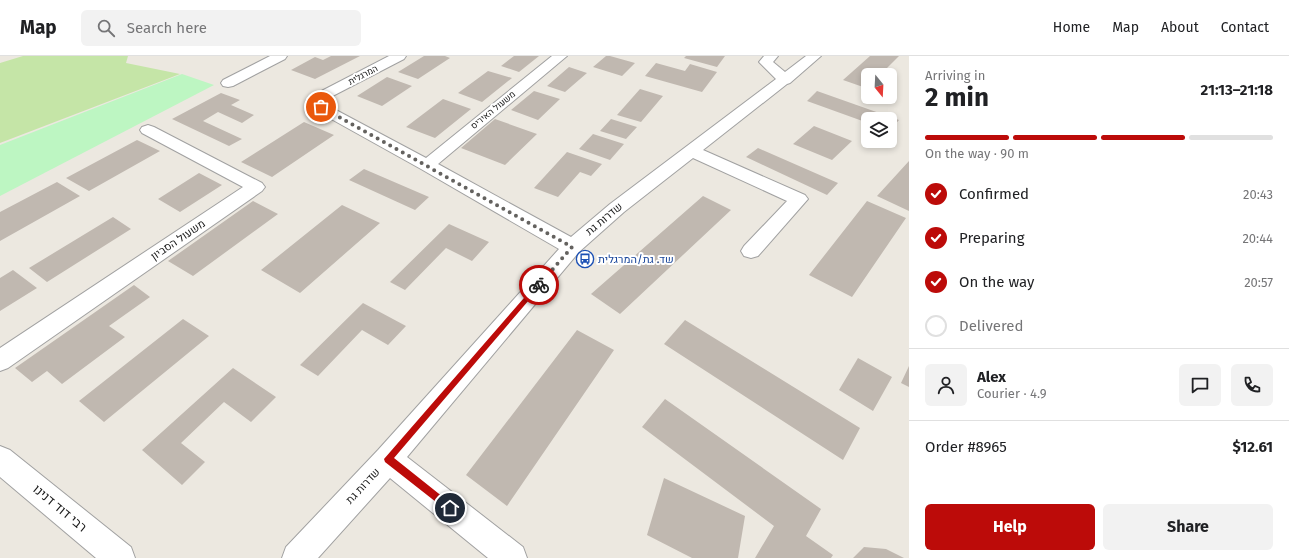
<!DOCTYPE html>
<meta charset="utf-8">
<style>
:root{--surface:#fff;--page:#f2f2f2;--text:#202124;--muted:#757577;--line:#e0e0e0;--accent:#bc0b09}
body{margin:0;font-family:"Fira Sans",Heebo,sans-serif;background:var(--page);color:var(--text);height:100vh;display:flex;flex-direction:column;font-size:15px;white-space:nowrap}
*{box-sizing:border-box;margin:0}
p{font-size:13px;color:var(--muted)}
.icon{flex:none;width:22px;height:22px;fill:none;stroke:currentColor;stroke-width:2;stroke-linecap:round;stroke-linejoin:round}
.map{position:relative;flex:1;overflow:hidden}
.panel{display:flex;flex-direction:column;background:var(--surface);width:380px}
.panel>*{flex:none}
.needle{width:26px;rotate:162deg}
.buttons{position:absolute;left:861px;top:12px;display:grid;gap:8px}
.buttons a{display:grid;place-items:center;width:36px;height:36px;border-radius:6px;background:var(--surface);box-shadow:0 2px 6px #0003;font-size:20px}
.pin{position:absolute;display:grid;place-items:center;width:34px;height:34px;color:#fff;margin:-17px;border:2px solid #fff;border-radius:50%;box-shadow:0 1px 4px #0007}
.courier{position:absolute;display:grid;place-items:center;width:40px;height:40px;margin:-20px;border:3px solid #bc0b09;border-radius:50%;background:#fff;color:#222;box-shadow:0 1px 5px #0007}
.head em{font-style:normal;font-weight:700}
.head div{display:flex;flex-direction:column-reverse}
.head{display:flex;align-items:center;justify-content:space-between;height:68px;padding:0 16px}
h1{font-size:26px;font-weight:700;line-height:30px}
.bar{display:grid;grid-template-columns:repeat(4,1fr);gap:6px 4px;align-content:center;height:48px;padding:0 16px}
.bar i{height:5px;border-radius:3px;background:var(--line)}
.bar .active{background:var(--accent)}
.bar p{grid-column:span 4}
.line{display:flex;align-items:center;gap:10px;padding:0 16px;border-top:1px solid var(--line)}
.line div{flex:1}
.round{display:grid;place-items:center;flex:none;width:42px;height:42px;border-radius:6px;background:var(--page)}
ol{padding:0 16px;list-style:none}
li{display:flex;align-items:center;gap:12px;height:44px}
li p{margin-inline-start:auto}
li .icon{padding:4px;border-radius:50%;background:var(--accent);color:#fff;stroke-width:4}
li:last-child{color:var(--muted)}
li i{width:22px;height:22px;border:2px solid var(--line);border-radius:50%}
.primary-button{display:flex;gap:8px;margin-top:auto;padding:8px 16px}
.primary-button a{flex:1;height:46px;border-radius:6px;background:var(--accent);color:#fff;font-size:16px;font-weight:700;line-height:46px;text-align:center}
.primary-button a+a{background:var(--page);color:var(--text)}
header{display:flex;align-items:center;gap:24px;box-sizing:border-box;height:56px;padding:0 20px;background:var(--surface);border-bottom:1px solid var(--line)}
header strong{font-size:19px}
nav{display:flex;gap:22px;margin-inline-start:auto;font-size:14px}
.search{width:280px;height:36px;background:var(--page);display:flex;align-items:center;gap:10px;box-sizing:border-box;padding:0 14px;border-radius:6px;color:var(--muted);font-size:15px}
main{display:flex;flex:1;min-height:0}
.map>svg:first-child{display:block}
</style>
<header>
<strong>Map</strong>
<div class="search"><svg class="icon" aria-label="search" viewBox="0 0 24 24"><circle cx="10" cy="10" r="6"/><path d="M15 15l6 6"/></svg>Search here</div>
<nav><a>Home</a><a>Map</a><a>About</a><a>Contact</a></nav>
</header>
<main>
<div class="map">
<svg width="909" height="502" viewBox="0 0 909 502">
<rect width="100%" height="100%" fill="#ece8e0"/>
<path fill="#c5e5a7" d="M23 0H128L126 7 180 18 0 87V7Z"/>
<path fill="#bdf6c2" d="M182 18 214 29 0 140V89Z"/>
<path fill="#c0b8b0" d="M331 0H360L315 23 291 14 315 1 323 4Z
M424 0H445L450 2 418 23 398 16Z
M514 0H539L519 16 501 10Z
M606 0H610L635 7 622 20 593 11Z
M686 0H725L717 11 684 2Z
M870 0H899L880 19H868V30L866 32 843 24Z
M656 7 685 15 690 8 717 16 702 36 645 20Z
M569 11 587 17 565 36 547 30Z
M488 15 512 22 482 46 458 37Z
M387 21 412 30 382 50 357 40Z
M640 33 663 40 641 66 617 59Z
M534 35 560 43 538 64 511 54Z
M817 35 899 64 890 74V63H868V67L807 45Z
M221 37 240 44 231 49 254 59 242 67 218 56 203 65 242 83 229 90 172 63Z
M443 43 471 53 435 82 406 71Z
M495 63 537 78 505 109 461 92Z
M611 63 637 71 626 83 600 75Z
M304 66 334 79 272 121 241 106Z
M814 70 852 85 832 104 793 88Z
M593 78 624 88 610 104 579 93Z
M137 84 160 95 89 135 66 122Z
M758 92 838 127 827 139 746 101Z
M567 96 602 108 591 120 580 116 558 141 534 132Z
M909 105V155L877 140Z
M364 113 429 141 415 154 349 124Z
M199 117 222 129 180 156 158 143Z
M57 126 80 140 0 185V156Z
M703 140 731 154 620 258 591 238Z
M253 145 278 158 193 220 168 205Z
M867 145 906 162 852 241 809 219Z
M342 149 380 167 300 237 261 214Z
M113 161 131 173 47 226 29 212Z
M449 168 489 186 472 205 446 192 405 234 390 226Z
M13 214 37 232 0 255V222Z
M134 229 150 241 109 270 125 281 62 328 47 315 32 326 15 312Z
M363 247 406 270 388 289 362 274 318 320 300 309Z
M183 263 209 280 104 366 79 345Z
M685 264 860 372 843 404 664 288Z
M577 274 614 294 507 450 466 419Z
M858 302 892 321 873 355 839 334Z
M909 310V331L901 327Z
M233 312 276 341 251 366 224 346 181 387 205 406 182 429 142 394Z
M665 343 821 453 806 480 833 499 831 502H755L774 470 642 371Z
M664 422 745 460 738 502H692L647 479Z
M864 491 886 493 904 502H853Z"/>
<g fill="none" stroke-linecap="round" stroke-linejoin="round">
<defs>
<path id="minor" d="M270 0H287L285 3 233 30 228 31 223 30 221 27 223 24Z
M389 0H406L404 3 323 45 334 53 426 102 552 0H567L438 108 571 181 610 148 776 23 759 6 764 0H778L773 6 785 16 806 0H821L790 27 787 28 703 94 805 139 808 143 758 200 751 202 744 200 741 195 744 190 787 145 693 102 624 156 579 196 407 401 523 491 527 502H488L390 422 318 502H282L286 491 378 394 559 193 421 113 324 59 306 45 308 42Z
M148 69 154 71 262 127 265 131 262 135 8 312 0 315V292L243 131 142 77 140 74 142 71Z
M0 390 10 394 131 491 135 502H96L0 421Z"/>
</defs>
<use href="#minor" stroke="#a1a1a1" stroke-width="2"/>
<use href="#minor" fill="#fff" fill-rule="evenodd"/>
</g>
<path fill="#bc0b09" d="M539 226 541 227V230L394 402 453 449 454 452 453 455 450 457 385 406 384 403 537 227Z"/>
<g fill="none" stroke-linecap="round" stroke-linejoin="round">
<path stroke="#64625f" stroke-width="4" stroke-dasharray="0 7.2" d="M321 51 572 191 539 229"/>
</g>
<defs>
<symbol id="bus-ring" viewBox="-11 -11 22 22"><circle r="9.5" fill="#fff" stroke="#1a4fb4" stroke-width="1.5"/><path d="M-5-6H5V4H4V6H2V4H-2V6H-4V4H-5ZM-3.5-4V0h7V-4ZM-3.5 1.2v1.5H-2V1.2ZM2 1.2v1.5H3.5V1.2Z" fill="#1a4fb4"/></symbol>
</defs>
<g fill-rule="evenodd">
<use href="#bus-ring" x="575" y="193" width="20" height="20"/>
</g>
<g text-anchor="middle" dominant-baseline="central" stroke-width="4" stroke-linejoin="round" paint-order="stroke">
<g font-size="9" fill="#1a1a1a" stroke="#fff">
<text transform="translate(363 19) rotate(-28)">המרגלית</text>
<text transform="translate(493 54) rotate(-39)">משעול האיריס</text>
</g>
<g font-size="11" fill="#1a1a1a" stroke="#fff">
<text transform="translate(604 163) rotate(-40)">שדרות גת</text>
<text transform="translate(178 184) rotate(-34)">משעול הסביון</text>
<text transform="translate(363 430) rotate(-47)">שדרות גת</text>
</g>
<g font-size="11" fill="#164399" stroke="#fff" text-anchor="start">
<text x="598" y="203">שד. גת/המרגלית</text>
</g>
<g font-size="13" fill="#1a1a1a" stroke="#fff">
<text transform="translate(60 452) rotate(40)">רבי דוד דנינו</text>
</g>
</g>
</svg>
<div class="buttons">
<a><svg class="needle" viewBox="-14 -14 28 28"><path d="M0-13l5 13h-10z" fill="#e53935"/><path d="M0 13l5-13h-10z" fill="#757577"/></svg></a>
<a><svg class="icon" aria-label="layers" viewBox="0 0 24 24"><path d="M12 4l9 5-9 5-9-5zM3 14l9 5 9-5"/></svg></a>
</div>
<div class="pin" style="left:321px;top:51px;background:#ea580c"><svg class="icon" aria-label="bag" viewBox="0 0 24 24"><path d="M5 8h14l-1 12H6zM9 8a3 3 0 0 1 6 0"/></svg></div>
<div class="pin" style="left:450px;top:452px;background:#1f2937"><svg class="icon" aria-label="home" viewBox="0 0 24 24"><path d="M3 11l9-7 9 7M6 9v11h12V9"/></svg></div>
<div class="courier" style="left:539px;top:229px"><svg class="icon" aria-label="bike" viewBox="0 0 24 24"><circle cx="6" cy="16" r="4"/><circle cx="18" cy="16" r="4"/><path d="M6 16l4-8h5l3 8M10 8l3 8H6M13 5h3"/></svg></div>
</div>
<section class="panel">
<div class="head"><div><h1>2 min</h1><p>Arriving in</p></div><em>21:13–21:18</em></div>
<div class="bar"><i class="active"></i><i class="active"></i><i class="active"></i><i></i><p>On the way · 90 m</p></div>
<ol>
<li><svg class="icon" aria-label="check" viewBox="0 0 24 24"><path d="M5 12l5 5 9-10"/></svg>Confirmed<p>20:43</p></li>
<li><svg class="icon" aria-label="check" viewBox="0 0 24 24"><path d="M5 12l5 5 9-10"/></svg>Preparing<p>20:44</p></li>
<li><svg class="icon" aria-label="check" viewBox="0 0 24 24"><path d="M5 12l5 5 9-10"/></svg>On the way<p>20:57</p></li>
<li><i></i>Delivered</li>
</ol>
<div class="line" style="height:72px"><a class="round"><svg class="icon" aria-label="person" viewBox="0 0 24 24"><circle cx="12" cy="8" r="4"/><path d="M4 21q1-7 8-7t8 7"/></svg></a><div><b>Alex</b><p>Courier · 4.9</p></div><a class="round"><svg class="icon" aria-label="chat" viewBox="0 0 24 24"><path d="M4 5h16v11H9l-5 4z"/></svg></a><a class="round"><svg class="icon" aria-label="phone" viewBox="0 0 24 24"><path d="M5 4h4l2 5-3 2q2 4 5 5l2-3 5 2v4C11 20 4 13 5 4z"/></svg></a></div>
<div class="line" style="height:52px"><div>Order #8965</div><b>$12.61</b></div>
<div class="primary-button"><a>Help</a><a>Share</a></div>
</section>
</main>
